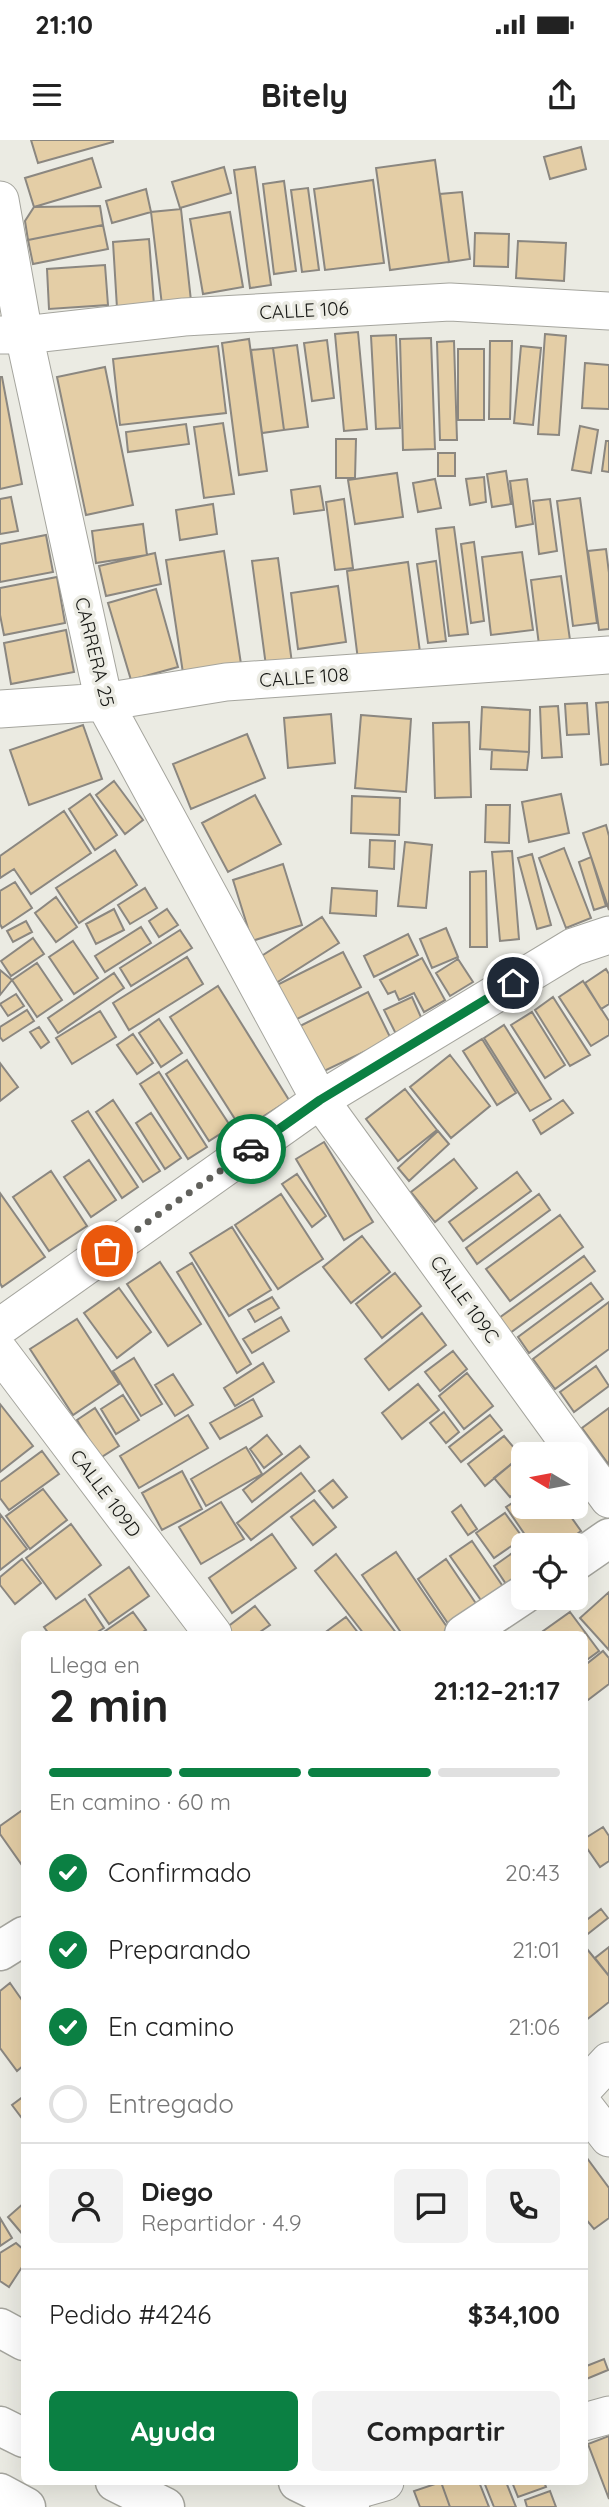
<!DOCTYPE html>
<html lang="es">
<meta charset="utf-8">
<style>
:root{--surface:#fff;--page:#f2f2f2;--text:#222;--muted:#767676;--line:#e0e0e0;--accent:#0b8043}
body{margin:0;font-family:Quicksand,sans-serif;background:var(--page);color:var(--text);height:100vh;display:flex;flex-direction:column;font-size:26px;white-space:nowrap}
*{box-sizing:border-box;margin:0}
p{font-size:23px;color:var(--muted)}
.icon{flex:none;width:38px;height:38px;fill:none;stroke:currentColor;stroke-width:2;stroke-linecap:round;stroke-linejoin:round}
.map{position:relative;flex:1;overflow:hidden}
.panel{position:absolute;left:21px;top:1491px;width:567px;height:854px;display:flex;flex-direction:column;background:var(--surface);border-radius:10px;box-shadow:0 7px 28px #0002}
.panel>*{flex:none}
.needle{width:46px;rotate:280deg}
.fabs{position:absolute;left:511px;top:1302px;display:grid;gap:14px}
.fabs a{display:grid;place-items:center;width:77px;height:77px;border-radius:10px;background:var(--surface);box-shadow:0 7px 28px #0002;font-size:35px}
.pin{position:absolute;display:grid;place-items:center;width:60px;height:60px;color:#fff;margin:-30px;border:4px solid #fff;border-radius:50%;box-shadow:0 2px 7px #0007}
.courier{position:absolute;display:grid;place-items:center;width:70px;height:70px;margin:-35px;border:5px solid #0b8043;border-radius:50%;background:#fff;color:#222;box-shadow:0 2px 9px #0007}
.summary em{font-style:normal;font-weight:700}
.summary div{display:flex;flex-direction:column-reverse}
.summary{display:flex;align-items:center;justify-content:space-between;height:119px;padding:0 28px}
h1{font-size:46px;font-weight:700;line-height:52px}
.bar{display:grid;grid-template-columns:repeat(4,1fr);gap:10px 7px;align-content:center;height:84px;padding:0 28px}
.bar i{height:9px;border-radius:5px;background:var(--line)}
.bar .on{background:var(--accent)}
.bar p{grid-column:span 4}
.line{display:flex;align-items:center;gap:18px;padding:0 28px;border-top:2px solid var(--line)}
.line div{flex:1}
.round{display:grid;place-items:center;flex:none;width:74px;height:74px;border-radius:10px;background:var(--page)}
ol{padding:0 28px;list-style:none}
li{display:flex;align-items:center;gap:21px;height:77px}
li p{margin-inline-start:auto}
li .icon{padding:7px;border-radius:50%;background:var(--accent);color:#fff;stroke-width:4}
li:last-child{color:var(--muted)}
li i{width:38px;height:38px;border:4px solid var(--line);border-radius:50%}
.action{display:flex;gap:14px;margin-top:auto;padding:14px 28px}
.action a{flex:1;height:80px;border-radius:10px;background:var(--accent);color:#fff;font-size:28px;font-weight:700;line-height:80px;text-align:center}
.action a+a{background:var(--page);color:var(--text)}
.status{display:flex;justify-content:space-between;align-items:center;height:49px;padding:0 35px;background:var(--surface);direction:ltr}
.status svg{height:19px;fill:currentColor}
header{display:flex;justify-content:space-between;align-items:center;height:91px;padding:0 28px;background:var(--surface);font-size:32px;font-weight:700}
.map>svg:first-child{display:block}
</style>
<div class="status"><b>21:10</b><svg viewBox="0 0 49 12"><path d="M0 12V9h3v3zM5 12V6h3v6zM10 12V3h3v9zM15 12V0h3v12zM26 1h20v11H26zM47 4h2v5h-2z"/></svg></div>
<header><svg class="icon" aria-label="menu" viewBox="0 0 24 24"><path d="M4 6h16M4 12h16M4 18h16"/></svg>Bitely<svg class="icon" aria-label="share" viewBox="0 0 24 24"><path d="M12 15V3M7 8l5-5 5 5M5 13v7h14v-7"/></svg></header>
<div class="map">
<svg width="609" height="2367" viewBox="0 0 609 2367">
<rect width="100%" height="100%" fill="#ebebe3"/>
<path fill="#e4cea6" stroke="#8b8780" stroke-width="2" d="M31 0H113V2L38 23Z
M581 7 586 29 550 39 544 17Z
M92 18 101 47 34 67 25 38Z
M435 20 449 122 390 130 376 28Z
M224 27 231 53 180 68 172 42Z
M255 27 271 145 250 148 234 30Z
M373 40 384 123 325 130 314 49Z
M284 41 296 131 274 134 263 44Z
M308 48 319 130 302 132 291 50Z
M146 49 151 72 112 83 106 61Z
M462 52 470 119 449 122 440 54Z
M100 66 103 85 28 100 25 81 34 67Z
M181 69 191 161 162 165 151 72Z
M230 72 243 147 203 154 190 79Z
M103 85 108 109 33 124 28 100Z
M475 93 509 94 508 127 474 126Z
M149 99 154 165 117 168 113 102Z
M518 101 566 103 564 141 516 138Z
M105 125 108 165 49 169 47 129Z
M358 192 367 289 344 291 335 194Z
M545 194 566 196 559 295 538 294Z
M396 195 400 288 376 289 371 196Z
M431 198 435 309 403 310 400 199Z
M249 199 267 331 239 335 222 203Z
M327 200 334 258 312 261 304 203Z
M454 201 457 300H440L437 202Z
M490 201H512L510 279H489Z
M297 205 308 287 284 290 273 208Z
M218 206 226 273 120 285 113 219Z
M521 206 541 208 533 285 514 283Z
M273 208 284 290 262 293 251 210Z
M458 209H484V280H458Z
M585 223 609 225V269L582 268Z
M105 227 133 365 86 375 57 237Z
M0 237H2L22 344 0 349Z
M223 283 234 354 204 358 194 287Z
M186 284 189 304 128 312 126 292Z
M580 286 598 290 591 333 572 330Z
M336 299H356L355 338H336Z
M606 301H609V332L602 331Z
M438 313H455V336H438Z
M506 331 511 364 492 367 487 334Z
M397 333 403 377 355 384 348 340Z
M484 337 486 362 470 365 466 339Z
M435 339 441 368 418 372 413 343Z
M527 339 533 384 516 387 510 341Z
M320 346 324 370 294 374 291 350Z
M11 357 18 391 0 394V359Z
M580 358 597 483 573 486 557 361Z
M344 359 353 428 335 430 326 362Z
M550 359 557 411 539 414 533 361Z
M213 364 217 394 180 400 176 370Z
M143 384 147 415 96 423 92 391Z
M454 387 468 494 449 496 436 389Z
M46 395 53 432 0 442V404Z
M474 402 484 481 471 483 461 404Z
M606 409 609 433V489L599 490 588 411Z
M224 411 241 524 183 533 166 420Z
M522 412 533 490 491 495 482 417Z
M155 413 161 444 106 456 99 426Z
M278 418 292 523 266 526 252 421Z
M436 421 446 501 428 503 417 424Z
M408 422 420 512 358 520 347 431Z
M561 436 570 500 539 505 531 440Z
M57 437 65 483 4 495 0 475V448Z
M338 446 346 502 298 509 291 453Z
M156 449 178 527 131 540 108 463Z
M66 490 74 532 11 544 4 503Z
M609 562V624L601 625 596 563Z
M587 563 589 594 567 595 565 564Z
M558 566 562 617 542 618 540 567Z
M482 567 530 570 529 612 480 609Z
M331 574 335 623 288 628 284 578Z
M361 575 411 579 406 652 355 648Z
M469 582 471 657 435 658 433 583Z
M83 585 102 639 29 665 10 610Z
M247 594 265 638 191 669 173 624Z
M492 610 529 612 527 630 491 629Z
M114 641 143 680 125 694 96 655Z
M90 654 117 695 95 710 69 669Z
M561 654 569 693 529 702 522 662Z
M255 655 281 704 228 732 202 683Z
M352 656 400 658 399 695 351 693Z
M486 665H510L509 703 485 702Z
M64 671 91 713 31 754 14 729 0 738V716Z
M606 685 609 696V770L583 693Z
M370 700 395 701 394 729 369 727Z
M405 702 432 705 426 768 398 766Z
M564 708 591 778 566 788 539 718Z
M115 710 137 745 79 783 56 748Z
M512 711 519 799 500 801 492 712Z
M532 714 551 785 537 789 518 718Z
M591 717 606 766 594 770 579 722Z
M283 724 302 785 252 801 233 740Z
M486 731 487 807H470V732Z
M15 742 32 768 2 788 0 784V751Z
M145 748 157 768 130 784 118 765Z
M332 748 377 751 376 776 330 773Z
M56 757 77 787 56 802 35 773Z
M114 769 124 790 96 804 86 784Z
M167 769 178 785 159 797 149 781Z
M322 777 339 803 276 843 260 817Z
M26 781 32 792 13 802 7 791Z
M141 787 151 803 105 832 95 816Z
M446 788 458 817 432 828 420 799Z
M180 790 192 808 131 846 120 828Z
M408 794 418 815 374 837 364 816Z
M33 798 44 814 11 836 1 821Z
M73 801 98 838 74 854 49 817Z
M343 812 361 847 291 882 273 847Z
M187 817 203 844 129 890 113 863Z
M422 818 445 860 424 872 414 853 399 860 395 851 388 854 380 840Z
M458 819 473 842 450 856 436 833Z
M37 823 62 860 37 877 12 840Z
M606 829 609 834V864L601 869 585 843Z
M0 830 12 840 0 855Z
M114 833 124 848 58 893 48 878Z
M583 841 609 881V895L591 906 559 857Z
M218 846 289 960 242 990 170 877Z
M368 852 391 899 320 933 298 887Z
M16 854 24 866 8 876 0 864Z
M412 857 424 884 397 896 384 870Z
M553 857 590 915 570 926 535 870Z
M27 870 34 881 3 901 0 897V887Z
M100 871 116 897 72 924 56 898Z
M532 872 565 925 545 938 511 885Z
M159 879 182 913 161 927 139 893Z
M504 885 551 959 530 971 484 898Z
M39 887 49 902 41 908 30 892Z
M133 894 153 923 137 934 117 905Z
M482 899 516 953 497 965 463 911Z
M450 915 490 966 451 998 410 947Z
M187 920 231 987 209 1001 166 934Z
M0 923 18 947 0 961Z
M159 932 207 1007 188 1019 140 944Z
M405 949 437 990 398 1021 366 979Z
M113 960 160 1031 143 1042 96 972Z
M563 960 573 973 541 994 533 980Z
M88 971 138 1047 122 1058 72 981Z
M151 973 181 1018 165 1029 136 983Z
M438 991 449 1004 409 1041 398 1028Z
M324 1002 373 1082 344 1100 296 1019Z
M454 1019 477 1048 435 1082 411 1052Z
M89 1020 116 1060 91 1077 64 1037Z
M51 1031 87 1086 49 1111 13 1057Z
M517 1032 531 1051 463 1101 449 1082Z
M297 1034 326 1076 312 1087 282 1044Z
M0 1053 45 1117 2 1147 0 1143Z
M281 1054 323 1119 278 1149 235 1085Z
M539 1054 550 1070 477 1124 466 1108Z
M560 1075 583 1107 510 1161 486 1129Z
M232 1087 271 1150 229 1176 190 1113Z
M362 1096 390 1132 351 1163 323 1127Z
M584 1116 595 1131 510 1193 499 1178Z
M160 1122 201 1184 168 1206 127 1144Z
M192 1123 251 1224 237 1233 177 1132Z
M395 1133 421 1166 382 1198 356 1164Z
M591 1143 603 1159 529 1213 518 1197Z
M119 1148 151 1192 117 1218 84 1173Z
M272 1157 279 1168 255 1182 248 1170Z
M609 1162V1209L555 1249 533 1219Z
M422 1173 446 1205 389 1250 365 1219Z
M281 1177 289 1191 252 1213 243 1199Z
M77 1179 119 1244 73 1275 30 1209Z
M453 1211 467 1229 440 1251 425 1232Z
M134 1218 162 1264 141 1276 113 1231Z
M263 1223 274 1242 235 1266 224 1248Z
M596 1226 609 1246 574 1272 560 1252Z
M467 1233 493 1266 464 1289 439 1256Z
M173 1234 193 1265 175 1276 155 1245Z
M418 1244 439 1270 402 1299 382 1273Z
M123 1255 139 1280 116 1294 101 1269Z
M253 1259 262 1276 220 1299 210 1283Z
M0 1264 33 1306 0 1332Z
M95 1268 119 1306 100 1318 77 1280Z
M609 1268V1325L582 1288Z
M444 1272 459 1292 446 1303 430 1283Z
M188 1275 208 1308 139 1348 120 1316Z
M490 1275 502 1290 461 1322 449 1307Z
M267 1295 282 1314 264 1328 250 1309Z
M504 1296 521 1316 485 1346 468 1324Z
M300 1306 309 1317 252 1362 243 1350Z
M246 1307 262 1334 206 1366 191 1339Z
M42 1311 59 1334 9 1370 0 1358V1342Z
M521 1316 523 1319V1347L510 1357 494 1338Z
M182 1331 202 1369 162 1390 142 1353Z
M301 1333 315 1351 251 1400 237 1383Z
M333 1340 347 1357 333 1368 319 1351Z
M43 1349 67 1380 30 1409 6 1376Z
M523 1356V1367H564L581 1391 562 1405H532L506 1367Z
M314 1360 336 1387 313 1405 291 1377Z
M221 1362 244 1399 201 1424 179 1387Z
M461 1365 477 1389 468 1395 452 1372Z
M505 1373 523 1398 494 1418 476 1393Z
M0 1374 27 1409 0 1430Z
M71 1384 101 1425 56 1459 26 1418Z
M272 1394 296 1428 232 1473 209 1438Z
M472 1401 504 1448 483 1463 450 1416Z
M525 1404 526 1405H523V1433L506 1444 494 1426Z
M396 1412 449 1490 442 1494H402L362 1435Z
M336 1414 397 1494H364L315 1431Z
M22 1419 41 1443 15 1464 0 1445V1437Z
M446 1419 477 1465 449 1485 418 1439Z
M129 1427 149 1456 109 1484 89 1455Z
M609 1452V1510L580 1478Z
M85 1459 104 1488 94 1494H49L44 1487Z
M255 1466 270 1485 257 1494H231L226 1488Z
M133 1472 146 1490 139 1494H101Z
M570 1472 599 1511 584 1522V1494H539Z
M346 1477 359 1494H323Z
M603 1511 609 1518V1544L584 1563V1526Z
M24 1669V1728L0 1694V1686Z
M603 1687 609 1696V1721L600 1727 584 1704V1699Z
M601 1769 608 1778 584 1797V1782Z
M609 1807V1836L595 1818Z
M587 1809 609 1836V1862L585 1881 584 1811Z
M10 1843 24 1863V1925L17 1931 0 1908V1851Z
M24 1956V1981L12 1965Z
M584 2014 609 2048V2078L594 2089 584 2077Z
M24 2063V2096L8 2077Z
M0 2078 12 2098 0 2106Z
M16 2103 24 2110V2124L9 2147 0 2141V2113Z
M604 2219 608 2230 584 2240V2227Z
M609 2296V2359L588 2304Z
M441 2342 450 2367H420L414 2351Z
M441 2342H479L489 2367H450Z
M484 2342H506L516 2367H494Z
M512 2342H544L546 2347 518 2357Z
M550 2351 556 2367H527L525 2360Z"/>
<g fill="none" stroke-linecap="round" stroke-linejoin="round">
<defs>
<path id="minor" d="M0 60 24 195 104 562 320 960 609 1359
M0 195H24L184 177 450 162 609 171
M0 569 104 562 226 542 609 515
M0 1187 320 960 573 807 609 795
M0 1212 213 1494
M584 1948 609 1921
M584 1966 609 1998
M584 2282 609 2275
M332 2357 385 2342"/>
<path id="tertiary" d="M576 1421 609 1398
M464 1494 523 1455
M0 1811 24 1796"/>
<path id="trunk" d="M0 2188 24 2201
M0 2286 24 2298
M115 2342 165 2367
M298 2342 350 2367
M0 2353 26 2367"/>
</defs>
<use href="#minor" stroke="#a5a59e" stroke-width="39"/>
<use href="#tertiary" stroke="#a5a59e" stroke-width="41"/>
<use href="#trunk" stroke="#a5a59e" stroke-width="41"/>
<use href="#minor" stroke="#fff" stroke-width="37"/>
<use href="#tertiary" stroke="#fff" stroke-width="38"/>
<use href="#trunk" stroke="#fff" stroke-width="38"/>
</g>
<g fill="none" stroke-linecap="round" stroke-linejoin="round">
<path stroke="#61615c" stroke-width="7" stroke-dasharray="0 12.6" d="M107 1111 251 1009"/>
<path stroke="#0b8043" stroke-width="9" d="M251 1009 320 960 513 843"/>
</g>
<g text-anchor="middle" dominant-baseline="central" stroke-width="7" stroke-linejoin="round" paint-order="stroke">
<g font-size="19" fill="#161714" stroke="#ebebe3">
<text transform="translate(304 170) rotate(-3)">CALLE 106</text>
<text transform="translate(95 512) rotate(76)">CARRERA 25</text>
<text transform="translate(304 537) rotate(-4)">CALLE 108</text>
<text transform="translate(465 1159) rotate(54)">CALLE 109C</text>
<text transform="translate(106 1353) rotate(53)">CALLE 109D</text>
</g>
</g>
</svg>
<div class="fabs">
<a><svg class="needle" viewBox="-14 -14 28 28"><path d="M0-13l5 13h-10z" fill="#e53935"/><path d="M0 13l5-13h-10z" fill="#767676"/></svg></a>
<a><svg class="icon" aria-label="locate" viewBox="0 0 24 24"><circle cx="12" cy="12" r="6"/><path d="M12 2v4M12 18v4M2 12h4M18 12h4"/></svg></a>
</div>
<div class="pin" style="left:107px;top:1111px;background:#ea580c"><svg class="icon" aria-label="bag" viewBox="0 0 24 24"><path d="M5 8h14l-1 12H6zM9 8a3 3 0 0 1 6 0"/></svg></div>
<div class="pin" style="left:513px;top:843px;background:#1f2937"><svg class="icon" aria-label="home" viewBox="0 0 24 24"><path d="M3 11l9-7 9 7M6 9v11h12V9"/></svg></div>
<div class="courier" style="left:251px;top:1009px"><svg class="icon" aria-label="car" viewBox="0 0 24 24"><path d="M5 17H2v-5l4-1 3-4h7l3 4 3 1v5h-3M9 17h6M6 11h13"/><circle cx="7" cy="17" r="2"/><circle cx="17" cy="17" r="2"/></svg></div>
<section class="panel">
<div class="summary"><div><h1>2 min</h1><p>Llega en</p></div><em>21:12–21:17</em></div>
<div class="bar"><i class="on"></i><i class="on"></i><i class="on"></i><i></i><p>En camino · 60 m</p></div>
<ol>
<li><svg class="icon" aria-label="check" viewBox="0 0 24 24"><path d="M5 12l5 5 9-10"/></svg>Confirmado<p>20:43</p></li>
<li><svg class="icon" aria-label="check" viewBox="0 0 24 24"><path d="M5 12l5 5 9-10"/></svg>Preparando<p>21:01</p></li>
<li><svg class="icon" aria-label="check" viewBox="0 0 24 24"><path d="M5 12l5 5 9-10"/></svg>En camino<p>21:06</p></li>
<li><i></i>Entregado</li>
</ol>
<div class="line" style="height:126px"><a class="round"><svg class="icon" aria-label="person" viewBox="0 0 24 24"><circle cx="12" cy="8" r="4"/><path d="M4 21q1-7 8-7t8 7"/></svg></a><div><b>Diego</b><p>Repartidor · 4.9</p></div><a class="round"><svg class="icon" aria-label="chat" viewBox="0 0 24 24"><path d="M4 5h16v11H9l-5 4z"/></svg></a><a class="round"><svg class="icon" aria-label="phone" viewBox="0 0 24 24"><path d="M5 4h4l2 5-3 2q2 4 5 5l2-3 5 2v4C11 20 4 13 5 4z"/></svg></a></div>
<div class="line" style="height:91px"><div>Pedido #4246</div><b>$34,100</b></div>
<div class="action"><a>Ayuda</a><a>Compartir</a></div>
</section>
</div>
